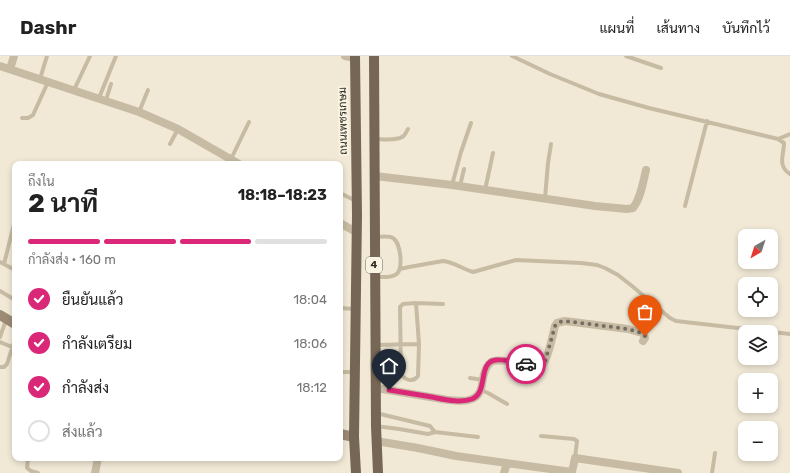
<!DOCTYPE html>
<html lang="th">
<meta charset="utf-8">
<style>
:root{--surface:#fff;--page:#f6f6f6;--text:#222;--muted:#767676;--line:#e0e0e0;--accent:#db2777}
body{margin:0;font-family:Rubik,Sarabun,sans-serif;background:var(--page);color:var(--text);height:100vh;display:flex;flex-direction:column;font-size:15px;white-space:nowrap}
*{box-sizing:border-box;margin:0}
p{font-size:13px;color:var(--muted)}
.icon{flex:none;width:22px;height:22px;fill:none;stroke:currentColor;stroke-width:2;stroke-linecap:round;stroke-linejoin:round}
.map{position:relative;flex:1;overflow:hidden}
.side{position:absolute;left:12px;top:105px;width:331px;height:300px;display:flex;flex-direction:column;background:var(--surface);border-radius:8px;box-shadow:0 2px 6px #0003}
.side>*{flex:none}
.needle{width:26px;rotate:219deg}
.fabs{position:absolute;left:738px;top:173px;display:grid;gap:8px}
.fabs a{display:grid;place-items:center;width:40px;height:40px;border-radius:8px;background:var(--surface);box-shadow:0 2px 6px #0003;font-size:20px}
.pin{position:absolute;display:grid;place-items:center;width:34px;height:34px;color:#fff;margin:-41px -17px;border-radius:50% 50% 50% 0;rotate:-45deg;box-shadow:0 0 4px #0007}
.pin .icon{rotate:45deg}
.courier{position:absolute;display:grid;place-items:center;width:40px;height:40px;margin:-20px;border:3px solid #db2777;border-radius:50%;background:#fff;color:#222;box-shadow:0 1px 5px #0007}
.headline em{font-style:normal;font-weight:700}
.headline div{display:flex;flex-direction:column-reverse}
.headline{display:flex;align-items:center;justify-content:space-between;height:68px;padding:0 16px}
h1{font-size:26px;font-weight:700;line-height:30px}
.bar{display:grid;grid-template-columns:repeat(4,1fr);gap:6px 4px;align-content:center;height:48px;padding:0 16px}
.bar i{height:5px;border-radius:3px;background:var(--line)}
.bar .active{background:var(--accent)}
.bar p{grid-column:span 4}
ol{padding:0 16px;list-style:none}
li{display:flex;align-items:center;gap:12px;height:44px}
li p{margin-inline-start:auto}
li .icon{padding:4px;border-radius:50%;background:var(--accent);color:#fff;stroke-width:4}
li:last-child{color:var(--muted)}
li i{width:22px;height:22px;border:2px solid var(--line);border-radius:50%}
header{display:flex;align-items:center;gap:24px;box-sizing:border-box;height:56px;padding:0 20px;background:var(--surface);border-bottom:1px solid var(--line)}
header strong{font-size:19px}
nav{display:flex;gap:22px;margin-inline-start:auto;font-size:14px}
.map>svg:first-child{display:block}
</style>
<header>
<strong>Dashr</strong>
<nav><a>แผนที่</a><a>เส้นทาง</a><a>บันทึกไว้</a></nav>
</header>
<div class="map">
<svg width="790" height="417" viewBox="0 0 790 417">
<rect width="100%" height="100%" fill="#f1e9d6"/>
<g fill="none" stroke-linecap="round" stroke-linejoin="round">
<path stroke="#c8bba3" stroke-width="4" d="M512 0 550 18 599 38 649 52 778 83 784 87C784 98 777 110 790 118
M626 0 661 12
M40 23 47 0
M74 34 90 0
M99 42 116 0
M106 44 111 28
M139 56 148 34
M22 62H28L33 59 48 26
M375 83C382 83 396 85 402 81 405 80 406 76 408 73
M778 83 790 78
M170 88 178 73
M231 103 249 66
M452 129 461 96 471 67
M460 130 464 113
M485 134 493 97
M340 137 356 145
M545 142 548 107 551 88
M685 150 707 65
M374 181C380 181 389 179 393 182 401 187 404 215 395 219 390 222 382 221 376 221
M0 206 15 214
M4 208 15 164
M400 213 409 211 443 205C454 206 462 213 473 216L516 204 581 207 597 209 605 212 618 219 632 230 670 262 676 265 790 278
M0 235 15 244
M416 247 419 288 418 320C413 327 405 324 401 318L400 251 403 248Z
M416 247 443 248
M340 252 355 253
M0 281 6 264
M0 286 12 291
M375 289 419 288
M0 311H4L7 308 15 283
M340 316H354
M470 322 483 324
M481 334 488 337 507 348
M376 370 399 373 428 378 435 376 430 370 376 357
M435 376 478 381
M541 380 574 383 577 385 575 402
M28 402 27 412 31 415 38 417
M712 417 715 397"/>
<path stroke="#c8bba3" stroke-width="8" d="M345 0 355 2
M0 10 139 56 178 73 239 108
M10 13 14 0
M375 120 452 129 595 150 627 153 633 152C641 142 643 126 646 114
M340 167 356 176
M376 332 448 344C455 344 462 346 469 344 488 339 478 320 489 308 491 306 491 305 494 305 500 303 529 308 537 310 540 309 541 310 543 308 548 303 553 278 555 270L557 267 565 265 628 273 642 277 644 279 645 282 643 285
M376 385 418 392 456 400 572 416 575 402 678 417
M95 417 98 402
M504 417 507 407"/>
<path stroke="#9c8a74" stroke-width="10" d="M0 259 15 268
M340 378 354 381"/>
<path stroke="#766656" stroke-width="10" d="M355 0 357 159 354 381 356 417
M374 0 376 370 378 417"/>
</g>
<g fill="none" stroke-linecap="round" stroke-linejoin="round">
<path stroke="#766e63" stroke-width="4" stroke-dasharray="0 7.2" d="M526 308 541 309 545 306 555 270C558 266 560 266 565 265L628 273 642 277 645 280"/>
<path stroke="#db2777" stroke-width="5" d="M389 334C402 336 414 338 426 340 439 342 459 348 472 343 489 336 477 306 496 304 504 303 518 307 526 308"/>
</g>
<g text-anchor="middle" dominant-baseline="central" stroke-width="4" stroke-linejoin="round" paint-order="stroke">
<rect fill="#f9f3e2" stroke="#6e685e" stroke-width="1" x="366" y="201" width="16" height="16" rx="3"/>
<g font-size="10" font-weight="bold" fill="#332c25">
<text x="374" y="209">4</text>
</g>
<g font-size="11" fill="#332c25" stroke="#f9f3e2">
<text transform="translate(343 65) rotate(-91)">ถนนเพชรเกษม</text>
</g>
</g>
</svg>
<div class="fabs">
<a><svg class="needle" viewBox="-14 -14 28 28"><path d="M0-13l5 13h-10z" fill="#e53935"/><path d="M0 13l5-13h-10z" fill="#767676"/></svg></a>
<a><svg class="icon" aria-label="locate" viewBox="0 0 24 24"><circle cx="12" cy="12" r="6"/><path d="M12 2v4M12 18v4M2 12h4M18 12h4"/></svg></a>
<a><svg class="icon" aria-label="layers" viewBox="0 0 24 24"><path d="M12 4l9 5-9 5-9-5zM3 14l9 5 9-5"/></svg></a>
<a>+</a>
<a>−</a>
</div>
<div class="pin" style="left:645px;top:280px;background:#ea580c"><svg class="icon" aria-label="bag" viewBox="0 0 24 24"><path d="M5 8h14l-1 12H6zM9 8a3 3 0 0 1 6 0"/></svg></div>
<div class="pin" style="left:389px;top:334px;background:#1f2937"><svg class="icon" aria-label="home" viewBox="0 0 24 24"><path d="M3 11l9-7 9 7M6 9v11h12V9"/></svg></div>
<div class="courier" style="left:526px;top:308px"><svg class="icon" aria-label="car" viewBox="0 0 24 24"><path d="M5 17H2v-5l4-1 3-4h7l3 4 3 1v5h-3M9 17h6M6 11h13"/><circle cx="7" cy="17" r="2"/><circle cx="17" cy="17" r="2"/></svg></div>
<section class="side">
<div class="headline"><div><h1>2 นาที</h1><p>ถึงใน</p></div><em>18:18–18:23</em></div>
<div class="bar"><i class="active"></i><i class="active"></i><i class="active"></i><i></i><p>กำลังส่ง · 160 m</p></div>
<ol>
<li><svg class="icon" aria-label="check" viewBox="0 0 24 24"><path d="M5 12l5 5 9-10"/></svg>ยืนยันแล้ว<p>18:04</p></li>
<li><svg class="icon" aria-label="check" viewBox="0 0 24 24"><path d="M5 12l5 5 9-10"/></svg>กำลังเตรียม<p>18:06</p></li>
<li><svg class="icon" aria-label="check" viewBox="0 0 24 24"><path d="M5 12l5 5 9-10"/></svg>กำลังส่ง<p>18:12</p></li>
<li><i></i>ส่งแล้ว</li>
</ol>
</section>
</div>
